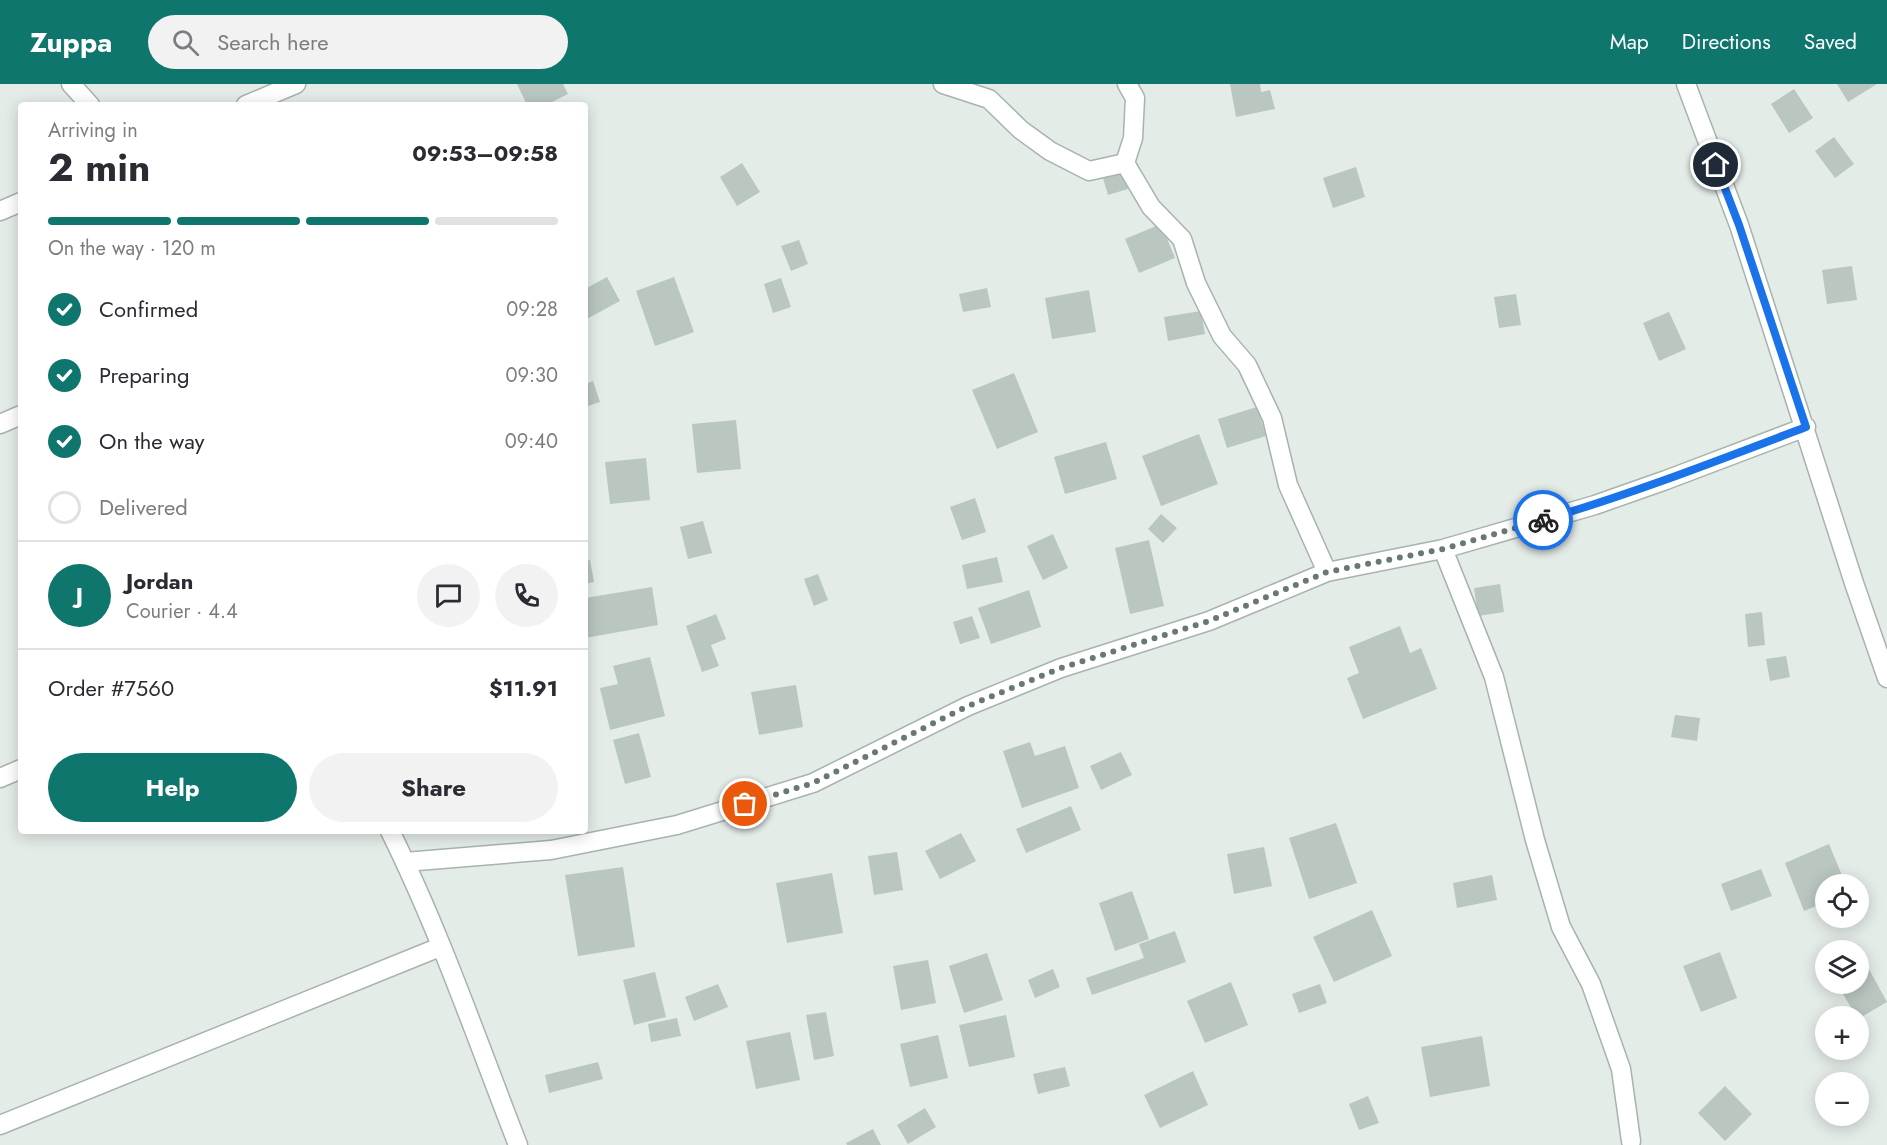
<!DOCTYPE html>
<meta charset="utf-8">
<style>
:root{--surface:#fff;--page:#f2f2f3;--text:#2b2b33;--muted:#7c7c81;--line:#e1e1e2;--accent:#0f766e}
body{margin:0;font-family:Jost,sans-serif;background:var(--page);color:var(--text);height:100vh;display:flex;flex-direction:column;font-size:22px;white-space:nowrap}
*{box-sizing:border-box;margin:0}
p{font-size:20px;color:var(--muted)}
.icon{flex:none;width:33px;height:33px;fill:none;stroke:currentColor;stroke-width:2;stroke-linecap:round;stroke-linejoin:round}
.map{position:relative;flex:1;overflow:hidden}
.side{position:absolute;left:18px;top:18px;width:570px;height:732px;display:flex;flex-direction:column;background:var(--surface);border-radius:6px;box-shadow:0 3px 15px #0003}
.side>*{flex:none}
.buttons{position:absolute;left:1815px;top:790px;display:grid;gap:12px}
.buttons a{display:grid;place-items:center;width:54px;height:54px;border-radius:50%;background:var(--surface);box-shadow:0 3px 15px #0003;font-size:30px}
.pin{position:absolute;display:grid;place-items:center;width:51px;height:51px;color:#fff;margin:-26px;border:3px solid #fff;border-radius:50%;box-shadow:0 2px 6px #0007}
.courier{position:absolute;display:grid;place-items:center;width:60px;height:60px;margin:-30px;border:4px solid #1a73e8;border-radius:50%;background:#fff;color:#222;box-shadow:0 2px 8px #0007}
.head em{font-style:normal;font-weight:700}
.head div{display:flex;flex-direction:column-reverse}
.head{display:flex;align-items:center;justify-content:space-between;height:102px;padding:0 30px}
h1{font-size:39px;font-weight:700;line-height:45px}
.bar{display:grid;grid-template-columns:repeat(4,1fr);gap:9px 6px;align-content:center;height:72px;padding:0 30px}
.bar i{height:8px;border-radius:4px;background:var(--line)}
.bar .selected{background:var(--accent)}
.bar p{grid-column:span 4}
.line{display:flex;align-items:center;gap:15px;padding:0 30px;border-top:2px solid var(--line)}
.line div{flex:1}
.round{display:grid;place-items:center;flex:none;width:63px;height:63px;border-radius:32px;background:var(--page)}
ol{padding:0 30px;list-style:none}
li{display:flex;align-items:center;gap:18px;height:66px}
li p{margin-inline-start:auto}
li .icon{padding:6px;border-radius:50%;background:var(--accent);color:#fff;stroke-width:4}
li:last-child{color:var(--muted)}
li i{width:33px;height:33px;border:3px solid var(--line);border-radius:50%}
.button{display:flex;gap:12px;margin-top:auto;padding:12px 30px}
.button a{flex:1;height:69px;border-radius:36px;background:var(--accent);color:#fff;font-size:24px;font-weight:700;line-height:69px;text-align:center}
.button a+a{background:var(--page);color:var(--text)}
header{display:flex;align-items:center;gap:36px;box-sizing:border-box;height:84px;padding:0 30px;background:var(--accent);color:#fff}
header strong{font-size:28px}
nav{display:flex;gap:33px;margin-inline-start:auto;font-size:21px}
.search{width:420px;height:54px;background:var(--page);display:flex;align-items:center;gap:15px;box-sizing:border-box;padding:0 21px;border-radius:33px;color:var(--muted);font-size:22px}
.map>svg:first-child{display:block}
</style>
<header>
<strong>Zuppa</strong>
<div class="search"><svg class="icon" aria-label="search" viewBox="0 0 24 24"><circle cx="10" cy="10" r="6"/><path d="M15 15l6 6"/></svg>Search here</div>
<nav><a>Map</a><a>Directions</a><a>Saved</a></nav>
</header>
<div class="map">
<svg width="1887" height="1061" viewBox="0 0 1887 1061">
<rect width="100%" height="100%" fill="#e4ece8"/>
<path fill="#bac6c0" d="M517 0H563L568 10 546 21H527Z
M1230 0H1260L1261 8 1270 6 1275 25 1236 33Z
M1837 0H1877L1848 18Z
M1794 5 1813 34 1789 49 1771 20Z
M1834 53 1854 80 1835 94 1815 67Z
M742 79 760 108 737 122 720 93Z
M1356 83 1365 113 1333 124 1323 94Z
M1123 88 1128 105 1108 111 1103 94Z
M1161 140 1175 174 1139 189 1125 155Z
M799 156 808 180 791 187 781 162Z
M1852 182 1857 216 1827 220 1822 186Z
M607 193 620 217 585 236V205Z
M674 193 694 248 655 262 636 207Z
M781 194 791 223 773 229 764 200Z
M987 204 991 223 963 228 959 210Z
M1089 206 1096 248 1052 255 1045 214Z
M1516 210 1521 241 1499 244 1494 213Z
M1201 227 1205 250 1168 257 1164 233Z
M1669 228 1686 265 1659 277 1643 239Z
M1014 289 1038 348 997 365 972 306Z
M593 297 600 318 585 323V300Z
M1257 323 1266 352 1227 364 1218 335Z
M736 336 741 385 697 389 692 340Z
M1199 350 1218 400 1161 422 1142 372Z
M1106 358 1117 395 1065 410 1054 373Z
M646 374 650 416 610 420 605 378Z
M975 414 986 448 962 456 950 423Z
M1161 430 1177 444 1163 459 1148 445Z
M703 437 712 469 688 475 680 443Z
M1053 450 1068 484 1043 496 1027 462Z
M1149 456 1164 522 1130 530 1115 464Z
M997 473 1003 498 967 505 962 481Z
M590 476 594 498 585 500V477Z
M818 490 828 516 814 522 804 495Z
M1500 500 1504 528 1478 532 1474 504Z
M652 503 658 541 585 554V514Z
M1029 506 1041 543 991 560 978 524Z
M1762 528 1765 561 1748 563 1745 530Z
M716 530 726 555 711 561 719 582 702 588 686 542Z
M972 532 980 554 960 560 953 538Z
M1400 542 1410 569 1421 564 1437 605 1363 635 1347 594 1359 589 1349 563Z
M1786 572 1790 593 1770 597 1766 575Z
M650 573 665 632 610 646 600 604 618 600 613 582Z
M796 601 803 643 759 651 751 608Z
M1675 631 1700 634 1697 657 1671 653Z
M639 649 651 693 625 700 613 656Z
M1030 658 1035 672 1065 662 1079 704 1022 724 1003 667Z
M1121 668 1132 691 1101 706 1090 682Z
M1071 722 1081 746 1026 769 1016 745Z
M1336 739 1357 799 1309 815 1289 754Z
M961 749 976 777 940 795 925 767Z
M1829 760 1846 801H1826V818L1804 827 1785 779Z
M1264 763 1272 802 1234 810 1227 770Z
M897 768 903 806 874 811 868 772Z
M623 783 635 863 578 872 565 791Z
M1761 785 1772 812 1731 827 1721 800Z
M832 789 843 849 787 859 776 799Z
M1492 791 1497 816 1457 824 1453 799Z
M1132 807 1149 855 1115 867 1099 819Z
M1372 826 1392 872 1334 898 1313 853Z
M1175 847 1186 878 1092 911 1086 894 1144 874 1139 860Z
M1720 868 1737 914 1701 928 1683 882Z
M987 869 1003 916 964 929 949 882Z
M928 876 936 919 901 926 893 882Z
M1865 878 1887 918 1858 935 1837 900H1858V882Z
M1053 885 1060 903 1035 914 1028 896Z
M655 888 666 933 634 941 623 896Z
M1231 898 1248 941 1205 959 1187 917Z
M718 900 728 923 694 937 685 913Z
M1320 900 1327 919 1299 929 1292 910Z
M826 928 834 972 814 976 806 931Z
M1006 931 1015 973 969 983 959 941Z
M677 934 681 952 651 958 648 940Z
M790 948 800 996 756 1005 746 957Z
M938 951 948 994 910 1003 900 960Z
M1482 952 1490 1002 1430 1013 1421 963Z
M598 978 603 995 549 1009 545 991Z
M1065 983 1070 1002 1038 1010 1033 990Z
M1193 987 1208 1021 1160 1044 1144 1011Z
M1725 1002 1752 1030 1725 1057 1698 1029Z
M1368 1012 1379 1039 1359 1046 1349 1020Z
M925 1024 936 1043 908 1060 897 1041Z
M873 1045 881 1061H847L846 1059Z"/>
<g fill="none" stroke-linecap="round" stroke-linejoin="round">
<defs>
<path id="street" d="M71 0 90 21
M943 0 989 15 1021 46 1050 67 1089 87 1125 79
M1127 0 1135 14 1133 54 1125 79 1151 123 1182 155 1196 199 1222 252 1247 281 1272 334 1288 401 1327 488
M1686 0 1739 141 1854 499 1887 594
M246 21 296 0
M0 127 21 118
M0 340 21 331
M1443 465 1494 593 1535 756 1561 843 1591 900 1621 985 1631 1057
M0 694 21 685
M390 747C440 848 477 956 518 1061
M405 778 551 766 677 741 813 699 968 622 1061 584 1209 537 1327 488 1443 465 1595 421 1666 396 1806 343
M0 1041 440 863"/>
</defs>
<use href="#street" stroke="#a7b3ae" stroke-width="21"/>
<use href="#street" stroke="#fff" stroke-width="18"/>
</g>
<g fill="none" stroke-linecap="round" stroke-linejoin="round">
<path stroke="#687972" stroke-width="6" stroke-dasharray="0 10.8" d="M745 720 813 699 968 622 1061 584 1209 537 1327 488 1443 465 1543 436"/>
<path stroke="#1a73e8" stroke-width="8" d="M1543 436C1632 410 1719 376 1806 343L1739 141 1716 81"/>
</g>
</svg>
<div class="buttons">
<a><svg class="icon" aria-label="locate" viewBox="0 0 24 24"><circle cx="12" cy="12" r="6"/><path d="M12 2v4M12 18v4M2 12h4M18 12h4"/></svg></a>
<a><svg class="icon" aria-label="layers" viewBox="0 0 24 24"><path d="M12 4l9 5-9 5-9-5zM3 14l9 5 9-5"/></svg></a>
<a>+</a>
<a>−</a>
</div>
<div class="pin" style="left:745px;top:720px;background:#ea580c"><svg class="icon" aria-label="bag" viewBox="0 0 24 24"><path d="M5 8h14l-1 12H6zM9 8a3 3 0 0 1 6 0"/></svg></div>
<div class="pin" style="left:1716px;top:81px;background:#1f2937"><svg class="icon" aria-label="home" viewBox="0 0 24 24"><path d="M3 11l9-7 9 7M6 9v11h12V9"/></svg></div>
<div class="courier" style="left:1543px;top:436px"><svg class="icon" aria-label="bike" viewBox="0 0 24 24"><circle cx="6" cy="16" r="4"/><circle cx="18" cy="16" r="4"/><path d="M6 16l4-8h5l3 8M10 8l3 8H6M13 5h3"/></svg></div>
<section class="side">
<div class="head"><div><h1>2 min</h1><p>Arriving in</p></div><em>09:53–09:58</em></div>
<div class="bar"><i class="selected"></i><i class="selected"></i><i class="selected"></i><i></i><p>On the way · 120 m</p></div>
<ol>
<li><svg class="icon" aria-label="check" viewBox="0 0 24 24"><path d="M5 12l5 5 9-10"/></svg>Confirmed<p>09:28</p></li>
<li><svg class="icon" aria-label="check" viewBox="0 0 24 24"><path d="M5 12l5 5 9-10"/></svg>Preparing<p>09:30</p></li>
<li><svg class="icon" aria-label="check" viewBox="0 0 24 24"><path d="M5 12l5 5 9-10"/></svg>On the way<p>09:40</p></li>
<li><i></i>Delivered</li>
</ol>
<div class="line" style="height:108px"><b class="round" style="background:var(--accent);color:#fff">J</b><div><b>Jordan</b><p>Courier · 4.4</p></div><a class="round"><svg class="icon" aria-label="chat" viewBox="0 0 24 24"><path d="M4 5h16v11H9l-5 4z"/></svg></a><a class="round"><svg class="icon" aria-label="phone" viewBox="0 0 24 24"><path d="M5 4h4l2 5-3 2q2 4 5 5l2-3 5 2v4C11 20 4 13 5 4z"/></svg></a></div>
<div class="line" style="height:78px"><div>Order #7560</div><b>$11.91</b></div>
<div class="button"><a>Help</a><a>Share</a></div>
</section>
</div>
